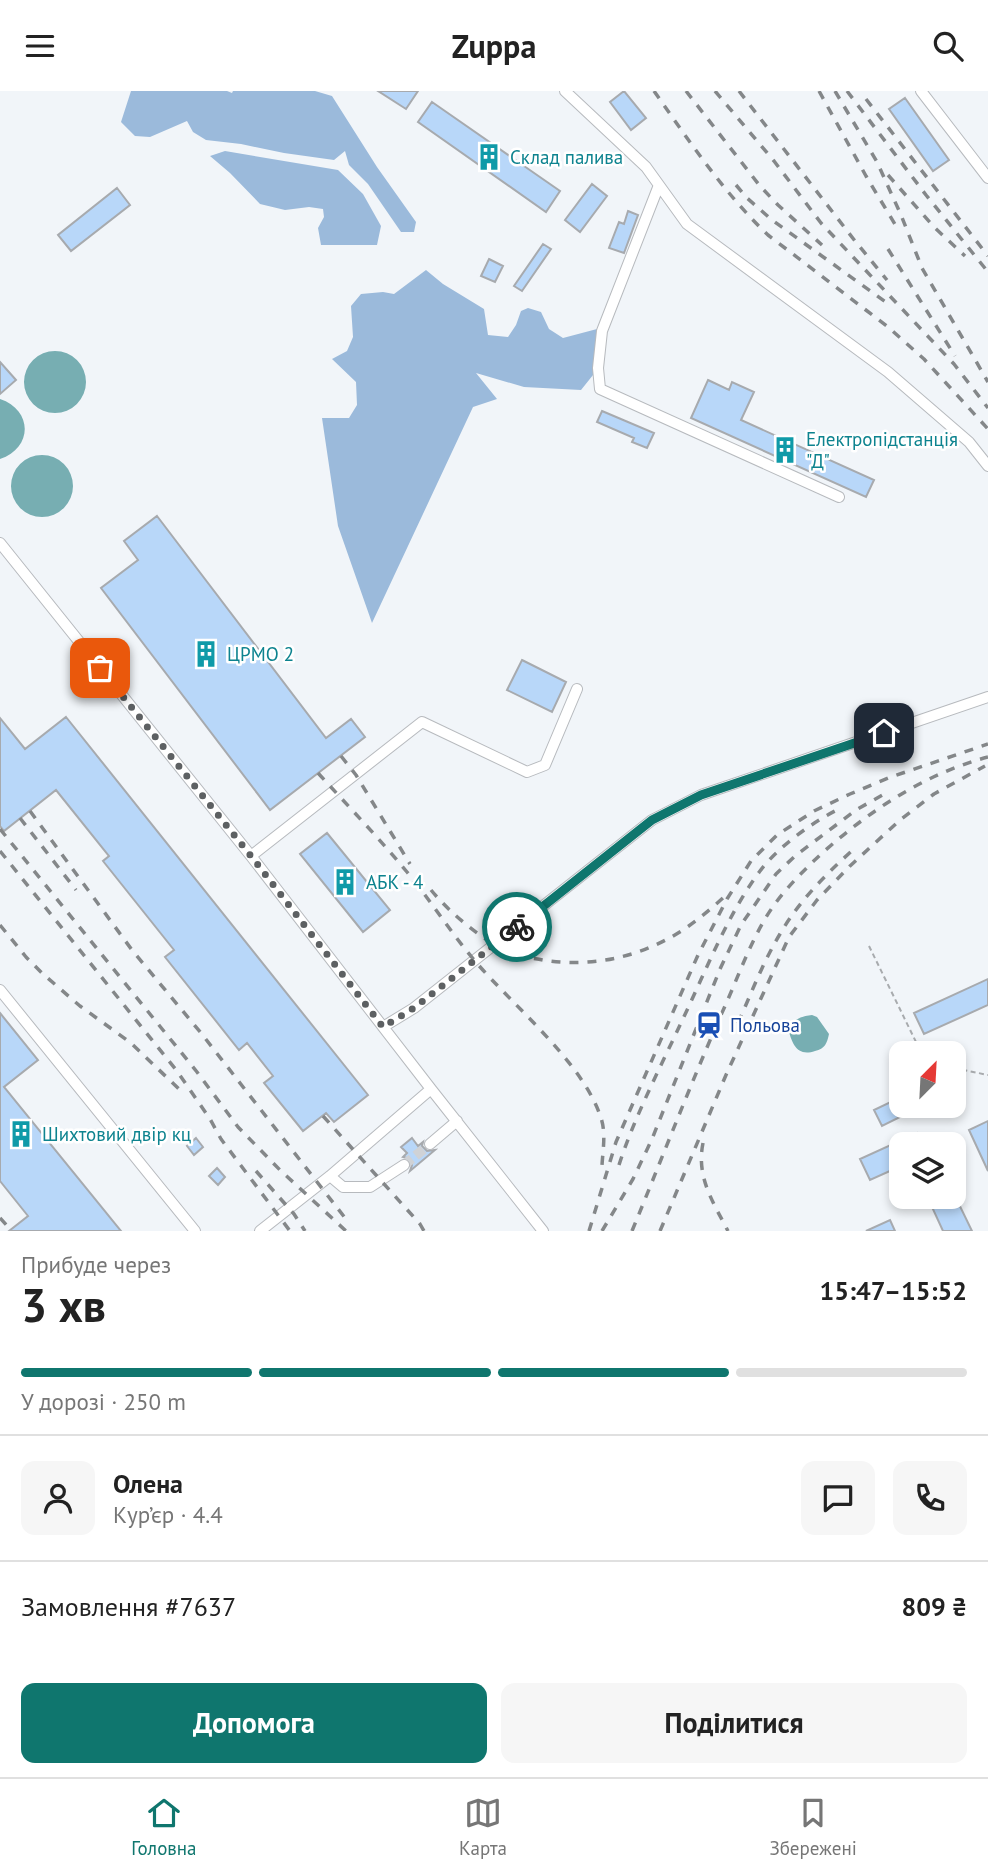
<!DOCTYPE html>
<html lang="uk">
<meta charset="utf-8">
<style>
:root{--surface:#fff;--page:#f6f6f6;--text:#222;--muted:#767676;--line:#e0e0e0;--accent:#0f766e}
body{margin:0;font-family:"PT Sans",sans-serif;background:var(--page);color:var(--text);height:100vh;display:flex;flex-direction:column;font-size:26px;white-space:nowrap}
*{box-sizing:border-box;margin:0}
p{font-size:23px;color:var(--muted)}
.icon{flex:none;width:38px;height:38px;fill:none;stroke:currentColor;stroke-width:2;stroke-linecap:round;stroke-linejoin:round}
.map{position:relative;height:1140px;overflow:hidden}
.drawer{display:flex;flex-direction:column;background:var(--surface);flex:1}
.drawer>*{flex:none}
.needle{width:46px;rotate:24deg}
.tools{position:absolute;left:889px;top:950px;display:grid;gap:14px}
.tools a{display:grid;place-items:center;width:77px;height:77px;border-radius:14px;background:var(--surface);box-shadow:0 4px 10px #0003;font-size:35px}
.pin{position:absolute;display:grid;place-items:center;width:60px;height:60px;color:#fff;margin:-30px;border-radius:14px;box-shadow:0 4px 10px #0006}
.courier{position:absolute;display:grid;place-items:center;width:70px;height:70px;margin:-35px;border:5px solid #0f766e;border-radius:50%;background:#fff;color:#222;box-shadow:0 2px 9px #0007}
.head em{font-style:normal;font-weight:700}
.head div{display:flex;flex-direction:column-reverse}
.head{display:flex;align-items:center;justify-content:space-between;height:119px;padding:0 21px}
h1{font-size:46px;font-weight:700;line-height:52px}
.bar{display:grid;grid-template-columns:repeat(4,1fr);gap:10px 7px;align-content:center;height:84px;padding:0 21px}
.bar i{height:9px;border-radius:5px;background:var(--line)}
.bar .active{background:var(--accent)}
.bar p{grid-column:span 4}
.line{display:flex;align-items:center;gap:18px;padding:0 21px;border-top:2px solid var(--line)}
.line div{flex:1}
.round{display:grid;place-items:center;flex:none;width:74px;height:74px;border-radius:14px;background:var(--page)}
.cta{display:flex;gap:14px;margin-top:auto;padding:14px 21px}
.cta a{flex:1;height:80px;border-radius:14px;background:var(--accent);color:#fff;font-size:28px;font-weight:700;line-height:80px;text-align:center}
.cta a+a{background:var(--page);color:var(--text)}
header{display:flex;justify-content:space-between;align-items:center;height:91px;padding:0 21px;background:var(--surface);font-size:32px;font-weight:700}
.tab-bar{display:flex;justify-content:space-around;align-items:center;height:98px;border-top:2px solid var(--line);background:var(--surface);font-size:19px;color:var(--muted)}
.tab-bar a{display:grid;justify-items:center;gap:4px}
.tab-bar .active{color:var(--accent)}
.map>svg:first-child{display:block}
</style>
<header><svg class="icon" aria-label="menu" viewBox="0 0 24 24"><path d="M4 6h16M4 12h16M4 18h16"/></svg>Zuppa<svg class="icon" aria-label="search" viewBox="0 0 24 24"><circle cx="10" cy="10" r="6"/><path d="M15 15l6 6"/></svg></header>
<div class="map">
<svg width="988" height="1140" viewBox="0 0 988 1140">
<rect width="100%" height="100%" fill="#f1f5f9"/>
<path fill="#9bbadb" d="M131 0H227L232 2 233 0H315L332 5 377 76 416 131 414 141H401L368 93 349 74 345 60 334 69 284 62 241 53 206 49 193 41 187 30 150 46 135 45 121 31Z
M225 60 338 79 363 103 381 135 377 154H321L318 137 324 126 323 118 309 116 285 119 260 113 230 82 210 65Z
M426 179 443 193 484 218 488 244 508 246 516 234 521 220 528 217 541 221 549 238 563 247 597 238 593 284 581 299 524 296 476 282 497 308 473 316 372 532 338 435 322 327H349L357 314 356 291 332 268 347 260 353 246 351 215 361 203 383 201 394 203Z"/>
<path fill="#77aeb2" d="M24 291a31 31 0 1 1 62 0a31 31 0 1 1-62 0Z
M0 308C33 319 33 357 0 368Z
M11 395a31 31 0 1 1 62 0a31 31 0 1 1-62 0Z
M812 924 817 926 829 943C827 952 825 958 815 960 797 966 792 953 788 937 794 928 802 925 812 924Z"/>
<path fill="#b8d7f9" stroke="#a7aaae" stroke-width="2" d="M378 0H418L406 18Z
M624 0 646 27 631 39 610 11Z
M905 7 949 69 933 80 889 18Z
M432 11 560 100 546 121 418 31Z
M592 93 607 105 580 141 565 129Z
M117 97 130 114 71 160 58 144Z
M628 120 638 124 624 162 609 157 619 131 624 133Z
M543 153 551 158 522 200 514 195Z
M489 168 503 175 495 191 481 185Z
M0 271 16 289 0 303Z
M708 289 729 299 732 291 754 301 741 329 874 389 866 406 691 327Z
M602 320 654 342 647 357 632 351 634 347 597 331Z
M157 425 326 647 351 628 365 646 270 719 101 497 138 469 124 450Z
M522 569 566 591 552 621 507 599Z
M66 626 368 1004 334 1031 326 1022 303 1040 264 992 273 985 247 952 239 959 165 866 174 859 103 770 109 765 56 699 4 740 0 735V627L25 658Z
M327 742 390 819 363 841 300 763Z
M988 888V914L924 943 914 922Z
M0 922 38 969 4 996 121 1140H9L28 1125 0 1090Z
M901 1006V1015H922L882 1035 874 1019Z
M988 1030V1080L969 1039Z
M917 1042 922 1054H901V1075L870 1089 860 1068Z
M196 1047 203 1056 194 1064 187 1055Z
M412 1047 418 1055 423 1051 422 1055 427 1060 435 1059 410 1080 412 1074 411 1070 407 1067 403 1066 407 1062 401 1056Z
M217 1077 225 1086 218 1094 209 1085Z
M955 1105 972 1140H943L932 1116Z
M890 1129 895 1140H866Z"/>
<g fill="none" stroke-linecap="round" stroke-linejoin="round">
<path stroke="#cfd2d6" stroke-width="10" stroke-dasharray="10 5" stroke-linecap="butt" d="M404 1074 430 1053"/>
<defs>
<path id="minor" d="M565 0 646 76 687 133 888 281 969 351 988 375
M921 0 988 87
M659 94 602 240 598 277 600 298 839 406
M0 452 251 765 431 998 543 1140
M251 765 422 631 527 681 545 674 577 598
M0 899 195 1140
M383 936 414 917 652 729 701 704 988 606
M430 1053 457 1030
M330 1085 343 1096H370L404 1074
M260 1140 330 1085 431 998"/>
</defs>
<use href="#minor" stroke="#b7babe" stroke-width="12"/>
<path stroke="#a8abae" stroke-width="2" stroke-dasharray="5 3.5" stroke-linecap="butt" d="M869 855 918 955 925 962
M954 977 988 984"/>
<use href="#minor" stroke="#fff" stroke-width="10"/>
<path stroke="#848789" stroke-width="3.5" stroke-dasharray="9 9" stroke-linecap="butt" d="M654 0C689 50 724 102 768 144L888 236 924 268 988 338
M686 0 760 95 778 114 822 154
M715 0 774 70 821 132 954 273 988 317
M739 0 855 150 887 189
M819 0 866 85 899 140
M835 0 877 71 901 124 922 177 988 291
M847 0 926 104 988 181
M866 8 988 165
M888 84 934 136 965 165
M736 94 747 107 772 129 887 212
M888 158 955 265
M341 665 356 684 410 773
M318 682C348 715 379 747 407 781 431 810 451 842 475 870 513 915 583 971 601 1027 606 1042 603 1058 602 1074
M30 720 132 859 201 942 349 1132
M20 727 76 799
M0 738 197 981 238 1036 280 1079 346 1140
M0 760 177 980 210 1028 221 1048 290 1140
M431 799C450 822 484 851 511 862 521 866 533 867 543 869 592 877 641 866 683 839 698 829 712 817 725 805
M0 834 26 866 43 883 80 915 131 952 182 1001
M738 932C751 903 763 871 780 843 799 810 827 782 855 757
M323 1025 420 1133 424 1140
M703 1052C696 1086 713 1111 728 1140
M619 1074C634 1027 660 977 681 932 705 882 727 824 760 780 777 757 810 733 835 720
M256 1080 294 1123 305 1140
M0 1127 11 1139
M589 1140 616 1051 698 864 727 808 751 770 777 744 814 720 850 703 888 687 988 653
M602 1140 633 1088 652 1048 720 878 741 834 776 783 795 765 856 719 886 702
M632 1140C663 1065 692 989 725 915 738 886 749 855 765 828 779 804 800 783 820 764 869 720 924 683 988 666
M660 1140 726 984 789 846 817 809 850 775 900 729 934 703 985 675"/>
</g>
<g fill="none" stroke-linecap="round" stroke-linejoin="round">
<path stroke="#5d6062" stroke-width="7" stroke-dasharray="0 12.6" d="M100 577 251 765 383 936 414 917 517 836"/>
<path stroke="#0f766e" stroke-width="9" d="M517 836 652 729 701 704 884 642"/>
</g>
<defs>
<symbol id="building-bare" viewBox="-9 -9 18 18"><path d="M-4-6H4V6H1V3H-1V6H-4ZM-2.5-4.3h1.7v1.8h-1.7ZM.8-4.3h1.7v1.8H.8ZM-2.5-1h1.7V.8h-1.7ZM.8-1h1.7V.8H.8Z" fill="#0f9aa8" stroke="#fff" stroke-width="2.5" paint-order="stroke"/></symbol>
<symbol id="station-bare" viewBox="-9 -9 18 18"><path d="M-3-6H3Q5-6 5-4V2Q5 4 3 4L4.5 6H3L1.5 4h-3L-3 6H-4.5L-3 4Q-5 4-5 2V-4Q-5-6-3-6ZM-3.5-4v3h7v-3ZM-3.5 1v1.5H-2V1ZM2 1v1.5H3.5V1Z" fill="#1a4fb4" stroke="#fff" stroke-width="2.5" paint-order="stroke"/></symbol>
</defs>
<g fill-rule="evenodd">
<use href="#building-bare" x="470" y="47" width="38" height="38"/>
<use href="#building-bare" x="766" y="340" width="38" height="38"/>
<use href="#building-bare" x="187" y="544" width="38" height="38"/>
<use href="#building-bare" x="326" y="772" width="38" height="38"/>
<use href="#station-bare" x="690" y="915" width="38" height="38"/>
<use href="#building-bare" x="2" y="1024" width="38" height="38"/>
</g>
<g text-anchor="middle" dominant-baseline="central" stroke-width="5" stroke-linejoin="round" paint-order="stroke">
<g font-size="19" fill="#0d838f" stroke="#fff" text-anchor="start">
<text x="510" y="66">Склад палива</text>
<text x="806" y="348">Електропідстанція<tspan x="806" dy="22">"Д"</tspan></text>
<text x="227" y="563">ЦРМО 2</text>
<text x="366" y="791">АБК - 4</text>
<text x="42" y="1043">Шихтовий двір кц</text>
</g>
<g font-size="19" fill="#164399" stroke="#fff" text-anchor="start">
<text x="730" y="934">Польова</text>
</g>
</g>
</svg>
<div class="tools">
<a><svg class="needle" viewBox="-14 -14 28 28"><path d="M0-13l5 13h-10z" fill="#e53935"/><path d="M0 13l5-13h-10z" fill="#767676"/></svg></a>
<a><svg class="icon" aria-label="layers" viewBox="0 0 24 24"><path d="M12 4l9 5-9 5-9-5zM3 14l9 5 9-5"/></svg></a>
</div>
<div class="pin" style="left:100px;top:577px;background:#ea580c"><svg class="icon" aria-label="bag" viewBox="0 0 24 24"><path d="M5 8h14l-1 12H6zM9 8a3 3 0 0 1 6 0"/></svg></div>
<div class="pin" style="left:884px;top:642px;background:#1f2937"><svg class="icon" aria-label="home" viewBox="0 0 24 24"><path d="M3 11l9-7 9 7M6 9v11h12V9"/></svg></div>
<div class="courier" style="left:517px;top:836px"><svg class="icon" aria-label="bike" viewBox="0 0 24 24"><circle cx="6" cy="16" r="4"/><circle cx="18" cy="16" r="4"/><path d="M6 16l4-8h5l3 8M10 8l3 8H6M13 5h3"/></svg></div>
</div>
<section class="drawer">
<div class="head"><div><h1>3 хв</h1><p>Прибуде через</p></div><em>15:47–15:52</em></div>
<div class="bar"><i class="active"></i><i class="active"></i><i class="active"></i><i></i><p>У дорозі · 250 m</p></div>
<div class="line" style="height:126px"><a class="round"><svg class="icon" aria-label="person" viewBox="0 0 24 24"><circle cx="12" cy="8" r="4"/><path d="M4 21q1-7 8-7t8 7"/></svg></a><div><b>Олена</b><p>Кур’єр · 4.4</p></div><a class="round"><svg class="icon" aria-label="chat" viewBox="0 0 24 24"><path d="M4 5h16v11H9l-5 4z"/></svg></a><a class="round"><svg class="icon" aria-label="phone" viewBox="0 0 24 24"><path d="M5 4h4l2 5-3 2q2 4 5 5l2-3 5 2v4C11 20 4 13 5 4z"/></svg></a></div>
<div class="line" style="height:91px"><div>Замовлення #7637</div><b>809 ₴</b></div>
<div class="cta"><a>Допомога</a><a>Поділитися</a></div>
</section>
<nav class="tab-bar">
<a class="active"><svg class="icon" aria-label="home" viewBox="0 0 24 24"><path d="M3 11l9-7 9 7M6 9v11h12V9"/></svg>Головна</a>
<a><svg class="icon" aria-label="map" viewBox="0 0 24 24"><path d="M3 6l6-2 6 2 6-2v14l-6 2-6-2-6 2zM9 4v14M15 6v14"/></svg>Карта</a>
<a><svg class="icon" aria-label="saved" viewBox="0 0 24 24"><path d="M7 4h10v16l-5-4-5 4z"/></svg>Збережені</a>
</nav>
